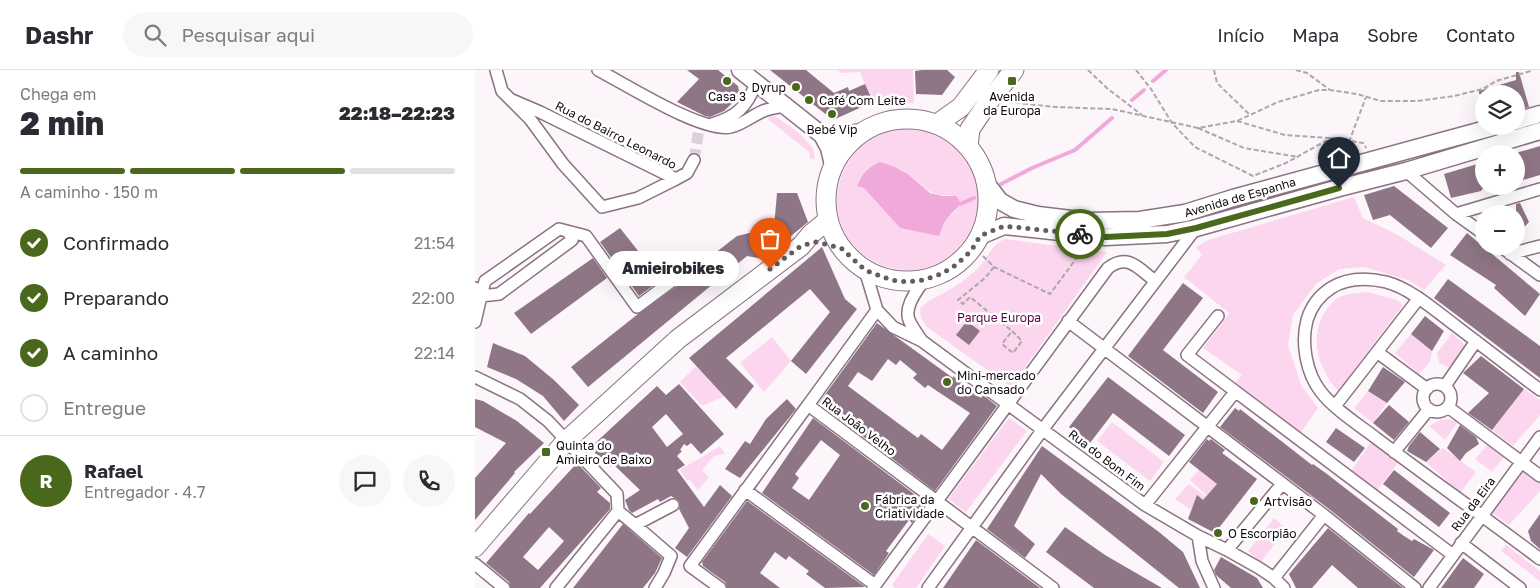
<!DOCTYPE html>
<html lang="pt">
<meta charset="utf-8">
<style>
:root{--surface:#fff;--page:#f7f7f7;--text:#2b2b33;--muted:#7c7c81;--line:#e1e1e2;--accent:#4a681c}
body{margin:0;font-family:"Golos Text",sans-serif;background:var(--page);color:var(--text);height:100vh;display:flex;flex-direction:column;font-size:19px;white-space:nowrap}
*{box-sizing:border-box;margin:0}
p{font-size:16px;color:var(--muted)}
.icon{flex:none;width:28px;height:28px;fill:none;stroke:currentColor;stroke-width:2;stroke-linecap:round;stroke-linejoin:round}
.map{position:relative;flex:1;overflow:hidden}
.details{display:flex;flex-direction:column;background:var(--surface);width:475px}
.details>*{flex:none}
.tools{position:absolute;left:1000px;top:15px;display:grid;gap:10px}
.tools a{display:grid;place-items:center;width:50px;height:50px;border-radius:50%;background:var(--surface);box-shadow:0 5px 20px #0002;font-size:25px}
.pin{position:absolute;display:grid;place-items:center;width:42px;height:42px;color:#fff;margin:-51px -21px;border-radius:50% 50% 50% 0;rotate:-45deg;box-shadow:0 0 5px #0007}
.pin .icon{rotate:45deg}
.courier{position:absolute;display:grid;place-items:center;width:50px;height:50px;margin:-25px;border:4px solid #4a681c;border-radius:50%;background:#fff;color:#222;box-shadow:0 1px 6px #0007}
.bubble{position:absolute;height:35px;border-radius:18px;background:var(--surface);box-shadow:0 5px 20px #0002;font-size:16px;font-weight:800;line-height:35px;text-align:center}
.headline em{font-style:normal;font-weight:800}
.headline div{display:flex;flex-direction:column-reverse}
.headline{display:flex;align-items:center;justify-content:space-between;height:85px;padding:0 20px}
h1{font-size:32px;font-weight:800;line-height:38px}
.bar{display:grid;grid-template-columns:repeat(4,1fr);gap:8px 5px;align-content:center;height:60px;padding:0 20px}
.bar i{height:6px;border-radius:4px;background:var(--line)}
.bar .selected{background:var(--accent)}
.bar p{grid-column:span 4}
.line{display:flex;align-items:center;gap:12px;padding:0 20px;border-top:1px solid var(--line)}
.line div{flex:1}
.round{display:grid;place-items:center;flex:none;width:52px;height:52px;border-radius:26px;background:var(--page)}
ol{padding:0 20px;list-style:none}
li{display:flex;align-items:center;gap:15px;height:55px}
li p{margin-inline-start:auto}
li .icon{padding:5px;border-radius:50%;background:var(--accent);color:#fff;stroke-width:4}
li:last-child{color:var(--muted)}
li i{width:28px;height:28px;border:2px solid var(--line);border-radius:50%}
header{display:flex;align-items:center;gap:30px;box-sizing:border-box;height:70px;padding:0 25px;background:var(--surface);border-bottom:1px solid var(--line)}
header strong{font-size:24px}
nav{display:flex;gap:28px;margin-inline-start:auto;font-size:18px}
.search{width:350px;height:45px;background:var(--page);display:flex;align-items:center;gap:12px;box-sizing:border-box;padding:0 18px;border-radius:28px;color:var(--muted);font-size:19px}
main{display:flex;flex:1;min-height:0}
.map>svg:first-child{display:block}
</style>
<header>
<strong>Dashr</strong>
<div class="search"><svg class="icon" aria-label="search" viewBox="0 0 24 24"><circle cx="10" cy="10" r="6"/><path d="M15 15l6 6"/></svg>Pesquisar aqui</div>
<nav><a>Início</a><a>Mapa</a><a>Sobre</a><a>Contato</a></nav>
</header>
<main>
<section class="details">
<div class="headline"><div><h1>2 min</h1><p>Chega em</p></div><em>22:18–22:23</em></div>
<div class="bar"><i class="selected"></i><i class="selected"></i><i class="selected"></i><i></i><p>A caminho · 150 m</p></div>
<ol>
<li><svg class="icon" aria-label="check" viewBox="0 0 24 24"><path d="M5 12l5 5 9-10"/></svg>Confirmado<p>21:54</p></li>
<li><svg class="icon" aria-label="check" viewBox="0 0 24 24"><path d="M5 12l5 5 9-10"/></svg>Preparando<p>22:00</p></li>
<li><svg class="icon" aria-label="check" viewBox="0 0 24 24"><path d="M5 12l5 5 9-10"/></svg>A caminho<p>22:14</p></li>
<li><i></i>Entregue</li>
</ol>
<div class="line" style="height:90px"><b class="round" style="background:var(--accent);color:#fff">R</b><div><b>Rafael</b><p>Entregador · 4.7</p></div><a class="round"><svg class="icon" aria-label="chat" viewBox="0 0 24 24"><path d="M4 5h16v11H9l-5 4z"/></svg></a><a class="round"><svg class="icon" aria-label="phone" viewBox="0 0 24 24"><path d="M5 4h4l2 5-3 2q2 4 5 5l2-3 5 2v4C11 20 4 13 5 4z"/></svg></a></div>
</section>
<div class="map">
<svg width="1065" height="518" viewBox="0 0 1065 518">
<rect width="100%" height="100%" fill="#fcf6fa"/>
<path fill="#fcd6ef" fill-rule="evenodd" d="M363 0H438L439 33 398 34 385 2 366 3Z
M297 44 323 62 338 78 340 90 334 88 335 83 293 49Z
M428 59C435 60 444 60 451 62 462 65 472 71 480 79 536 130 481 220 409 196 392 190 376 176 368 159 352 124 370 79 406 64 413 62 421 61 428 59ZM420 97C425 99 431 102 435 105 448 115 456 128 474 125L482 140 472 147 464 165 425 158 389 118Z
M879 127 888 148 923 165 971 195 949 220 933 210 889 197 864 199 841 214 818 245 813 275 826 315 843 338 822 368 759 314 767 305 728 278 754 243 709 207 727 185 721 177 733 170Z
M530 169 632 182 536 317 452 257 446 248 445 239C452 230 461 228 470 222 482 216 492 208 502 199 512 190 517 173 530 169Z
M893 222 922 230 928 235 863 321C844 299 833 269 850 242 853 238 857 231 863 228 872 223 883 223 893 222Z
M977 263 991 276 975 298 964 293 962 283Z
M936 264 957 281 955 292 944 304 920 283Z
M297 267 316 291 289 322 265 293Z
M221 296 250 326 227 336 205 312Z
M1049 319 1065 330V345L1038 376 1017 360Z
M893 321 912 333 898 353 879 338Z
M534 348 552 361 491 442 473 429Z
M973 349 983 352 970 370 954 356 965 350Z
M637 352 689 392 675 411 622 371Z
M896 372 924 391 902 421 876 401Z
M1013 374 1029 387 1017 402 1000 389Z
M245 376 250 384 239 386 227 400 234 407 223 420 214 409 212 411 205 400Z
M968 378 1001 402 985 423 951 392Z
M724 400 742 414 732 426 715 410Z
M1048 400 1065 412V421L1034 455 1015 441Z
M714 414 731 427 729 430 722 426 716 440 700 429Z
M799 448 811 459 786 492 773 481Z
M453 464 470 476 441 518H420L417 515Z
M1031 475 1065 501V511L1026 481Z"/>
<path fill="#efaada" d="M405 92 420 97 433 104 455 123 467 126H481C490 135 480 139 474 146 469 151 467 159 464 166L425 158 389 118 382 116C388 103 392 98 405 92Z"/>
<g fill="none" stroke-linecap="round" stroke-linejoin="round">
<path stroke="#efaada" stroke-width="4" d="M678 11 691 0
M657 30 669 20
M526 114 557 98 600 80 637 48
M485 134 499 128"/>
</g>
<path fill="#8f7686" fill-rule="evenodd" d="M212 0H243L263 16 265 26 249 41 235 47 230 46 202 32 224 9Z
M295 0H331L359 23 373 17 374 21 390 14 398 32 358 50Z
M447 0H472L480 7 467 25 441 24 440 1Z
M1041 2H1044L1054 37 1041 40V24H1004V21L1041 10Z
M1065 76V105L1041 112V83Z
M1009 92V117L1006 121 976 128 969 104Z
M919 116 973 158 956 178 915 145 898 150 889 125Z
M302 123H322L333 152 288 189 272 186 113 317 96 297 163 244 209 211 212 205 262 166 299 157Z
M1045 133 1054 152 1041 166V134Z
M145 158 186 210 164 226 125 172Z
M992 163 1065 224 1050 246 1019 218 1021 215 975 185Z
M347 177 370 229 382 239 331 304 316 291 355 242 335 219 251 288 279 316 261 339 214 288Z
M118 188 132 208 56 264 39 243Z
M973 209 1065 276V308L959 228Z
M708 213 728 228 688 280 743 322 728 343 653 286Z
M950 246 969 261 957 281 936 264Z
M492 251 505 261 494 275 481 265Z
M402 253 478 308V306L506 328 508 325 522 336 460 421 344 333ZM413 289 421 295 425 290 442 304 438 308 450 318 453 315 495 343 467 380 446 364 443 368 373 316 383 302 397 311Z
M18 273 50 286 79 310 104 335 89 351 68 326 41 309 12 297Z
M1006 286 1049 319 1017 360 993 343 1014 323 988 303Z
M908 297 930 312 912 333 893 321Z
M633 307 710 365 694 386 638 343 615 373 594 357Z
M204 314 249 364 226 384 216 373 212 376 209 374 205 380 207 381 202 386 210 395 202 400 229 437 245 415 257 426 212 487 200 478 214 458 204 439 205 436 204 431 196 426 185 432 183 429 157 443 154 440 150 430 165 420 138 394 135 397 120 383 119 374 182 316 191 325ZM191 344 208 364 192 377 177 357Z
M0 329 8 331 42 351 69 373 39 402 40 403 0 450V408L31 373 0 357Z
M312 329 321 339 265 408 250 399 270 371 275 374 291 349Z
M914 335 934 352 919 370 898 353Z
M760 338 764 341 765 339 837 395 838 394 852 404 923 459 922 461 929 466 937 471 939 469 959 480 939 507 854 439 745 357Z
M338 348 451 433 437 453 434 450 411 481 414 483 399 505 287 423ZM346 370 365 385 334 430 317 418 324 408 320 404Z
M985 355 1001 367 1004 374 991 383 985 391 972 378Z
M861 358 890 378 879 392 851 372Z
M945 362 965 379 951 392 932 381 934 376Z
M732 369 734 371 736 369 750 380 747 383 782 409 740 463 713 449 722 425 728 430 742 414 714 392Z
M567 376 684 462 708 482 725 518H704L586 424 566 404 539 456 560 474 550 488 512 459Z
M102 393 126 418 122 422 135 433V439L65 518H36L34 512 11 493 54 443 55 444ZM74 457 89 471 63 500 48 487Z
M919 400 975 443 964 457 908 414Z
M272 431 279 436 390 517 350 518 331 504 334 501 314 486 311 490 300 482 285 503 305 518H252L250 512 228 496 227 492Z
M1065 444V479L1056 471 1053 461Z
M148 454 187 488 180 503 168 518H98Z
M590 457 630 485 687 518H619L571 482Z
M853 458 928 518H883L857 495 837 518H821L814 504Z
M501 470 565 518H468Z
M746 487 782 508 788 518H756L741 505 739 500Z
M988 488 1009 504 999 518H966Z"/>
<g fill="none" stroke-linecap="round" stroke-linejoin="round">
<path stroke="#d9d2d7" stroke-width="11" stroke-dasharray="11 5.5" stroke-linecap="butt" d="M219 90 224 59"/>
<defs>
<path id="minor" d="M21 0 27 21 55 49 88 94 127 137 163 128 201 109 65 42 37 30
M123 0C152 15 227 63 256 57 269 54 279 44 291 40 297 38 304 37 310 36
M237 54C261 47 272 37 281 13
M931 101 981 144
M201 109 212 103 219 90
M94 163 97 170 24 224 6 226 10 211 84 159 111 166 162 237 205 205 201 189
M1009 164 981 144 1065 119
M1025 176 1065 205
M1035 184 1065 176
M390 200 402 240 418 257 447 271 670 435 723 466 752 480 784 498 799 508 809 518
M0 218 6 226 0 252
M743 246 712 285 978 485
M593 251 849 445 940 518
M447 271C443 265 437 257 434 250 429 236 442 221 449 210
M902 282 952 319
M0 307 45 329 73 351 142 424 143 441 81 518
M948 328a14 14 0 1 1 28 0a14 14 0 1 1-28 0Z
M970 316 1001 271
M1065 320C1037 299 1009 277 981 256 961 241 935 218 911 212 893 208 872 208 856 218 845 225 836 237 832 250 826 273 831 303 846 322 859 339 884 355 901 368 955 409 1011 448 1065 489
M333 335 402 240
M860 336 944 228
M973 337 1065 406
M919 382 954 339
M270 420 400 515
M670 435 760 322
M143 441 160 455 198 435
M160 455 196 486 189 503 180 518
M723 466 727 491 739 518
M986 473 1045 518
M752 480 807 414
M0 494 29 518
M799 508 849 445
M245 518 215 496 333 335 578 518
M398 518 633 198C653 183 663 198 680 211
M453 518 568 359 721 158
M954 518 1065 367"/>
<path id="secondary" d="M265 0 347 65 354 78 358 95
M1041 51 1065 44
M347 65 362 66 386 62
M512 114 525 131 539 139 563 145 613 151 665 150 710 143 758 128 1022 56
M505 166 529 156 631 167 692 164 721 158 864 118 931 101 1065 61"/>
<path id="primary" d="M351 130a81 81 0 1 1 162 0a81 81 0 1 1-162 0Z
M462 54 486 37 514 0
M493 77 495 59 514 31 539 0
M0 477 91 371 203 269 326 176 336 164 353 150"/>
</defs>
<use href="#minor" stroke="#8a7282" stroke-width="14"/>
<use href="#secondary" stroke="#8a7282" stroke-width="19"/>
<use href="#primary" stroke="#8a7282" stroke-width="21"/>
<path stroke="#ada6ab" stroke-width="2" stroke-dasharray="5 2.5" stroke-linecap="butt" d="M613 0 633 19 667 45
M661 0 676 19 697 53 720 77 778 106 811 93 856 68 888 73 891 78
M739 0 742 13 775 45
M821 0 832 3 855 20
M533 32 580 37 637 39 723 58 762 51 803 32 844 20H855L882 24 906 31H942L979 26 1008 19 1021 11 1056 1
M762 51 810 65 855 68
M723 58 769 78 823 87
M874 72 891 27
M508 186 519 197 575 224 609 178
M519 197 510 208 483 230 488 234 495 227 537 261
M537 261 547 271 538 283 527 274Z"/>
<use href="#minor" stroke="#fff" stroke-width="11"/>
<use href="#secondary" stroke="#fff" stroke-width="16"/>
<use href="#primary" stroke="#fff" stroke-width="19"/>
</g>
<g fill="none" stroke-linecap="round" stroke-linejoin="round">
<path stroke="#635c61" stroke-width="5" stroke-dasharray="0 9" d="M295 199 326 176 341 172 366 178 390 200 416 210 432 212 449 210 466 204 481 195 496 181 505 166 529 156 605 164"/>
<path stroke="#4a681c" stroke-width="6" d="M605 164 631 167 692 164 721 158 864 118"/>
</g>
<g fill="#4a681c" stroke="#fff" stroke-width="2">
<circle cx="252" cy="11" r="5"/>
<rect x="532" y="6" width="10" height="10" rx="2.5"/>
<circle cx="321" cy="17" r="5"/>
<circle cx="334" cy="30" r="5"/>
<circle cx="357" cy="44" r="5"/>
<circle cx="472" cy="312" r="5"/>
<rect x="66" y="377" width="10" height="10" rx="2.5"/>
<circle cx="779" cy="431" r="5"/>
<circle cx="390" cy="436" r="5"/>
<circle cx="743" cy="463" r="5"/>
</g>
<g text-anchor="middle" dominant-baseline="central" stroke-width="5" stroke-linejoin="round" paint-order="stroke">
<g font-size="12" fill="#11090f" stroke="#fff" text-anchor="start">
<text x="311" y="17" text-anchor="end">Dyrup</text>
<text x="252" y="26" text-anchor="middle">Casa 3</text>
<text x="537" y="26" text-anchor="middle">Avenida<tspan x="537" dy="14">da Europa</tspan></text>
<text x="344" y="30">Café Com Leite</text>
<text x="357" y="59" text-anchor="middle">Bebé Vip</text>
<text x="482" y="305">Mini-mercado<tspan x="482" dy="14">do Cansado</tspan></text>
<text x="81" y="375">Quinta do<tspan x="81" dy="14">Amieiro de Baixo</tspan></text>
<text x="400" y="429">Fábrica da<tspan x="400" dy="14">Criatividade</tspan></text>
<text x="789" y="431">Artvisão</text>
<text x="753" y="463">O Escorpião</text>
</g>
<g font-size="12" fill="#11090f" stroke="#fff">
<text transform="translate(141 65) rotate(27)">Rua do Bairro Leonardo</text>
<text transform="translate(765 127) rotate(-16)">Avenida de Espanha</text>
<text transform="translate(384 356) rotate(37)">Rua João Velho</text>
<text transform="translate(632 390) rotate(37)">Rua do Bom Fim</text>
<text transform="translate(998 434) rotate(-53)">Rua da Eira</text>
</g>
<g font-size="12" fill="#570547" stroke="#fff">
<text x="524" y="247">Parque Europa</text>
</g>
</g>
</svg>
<div class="tools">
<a><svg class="icon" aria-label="layers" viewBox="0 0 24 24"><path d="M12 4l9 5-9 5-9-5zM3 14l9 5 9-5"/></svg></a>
<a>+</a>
<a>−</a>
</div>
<div class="pin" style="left:295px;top:199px;background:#ea580c"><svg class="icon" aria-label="bag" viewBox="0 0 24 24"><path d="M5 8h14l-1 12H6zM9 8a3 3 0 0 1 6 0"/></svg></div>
<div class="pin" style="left:864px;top:118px;background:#1f2937"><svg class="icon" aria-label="home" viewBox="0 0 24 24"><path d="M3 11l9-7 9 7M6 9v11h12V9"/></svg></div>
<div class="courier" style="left:605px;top:164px"><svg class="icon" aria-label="bike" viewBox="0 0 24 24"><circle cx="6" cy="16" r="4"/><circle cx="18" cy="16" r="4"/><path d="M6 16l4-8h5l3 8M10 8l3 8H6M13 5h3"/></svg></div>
<div class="bubble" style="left:132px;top:181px;width:132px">Amieirobikes</div>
</div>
</main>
